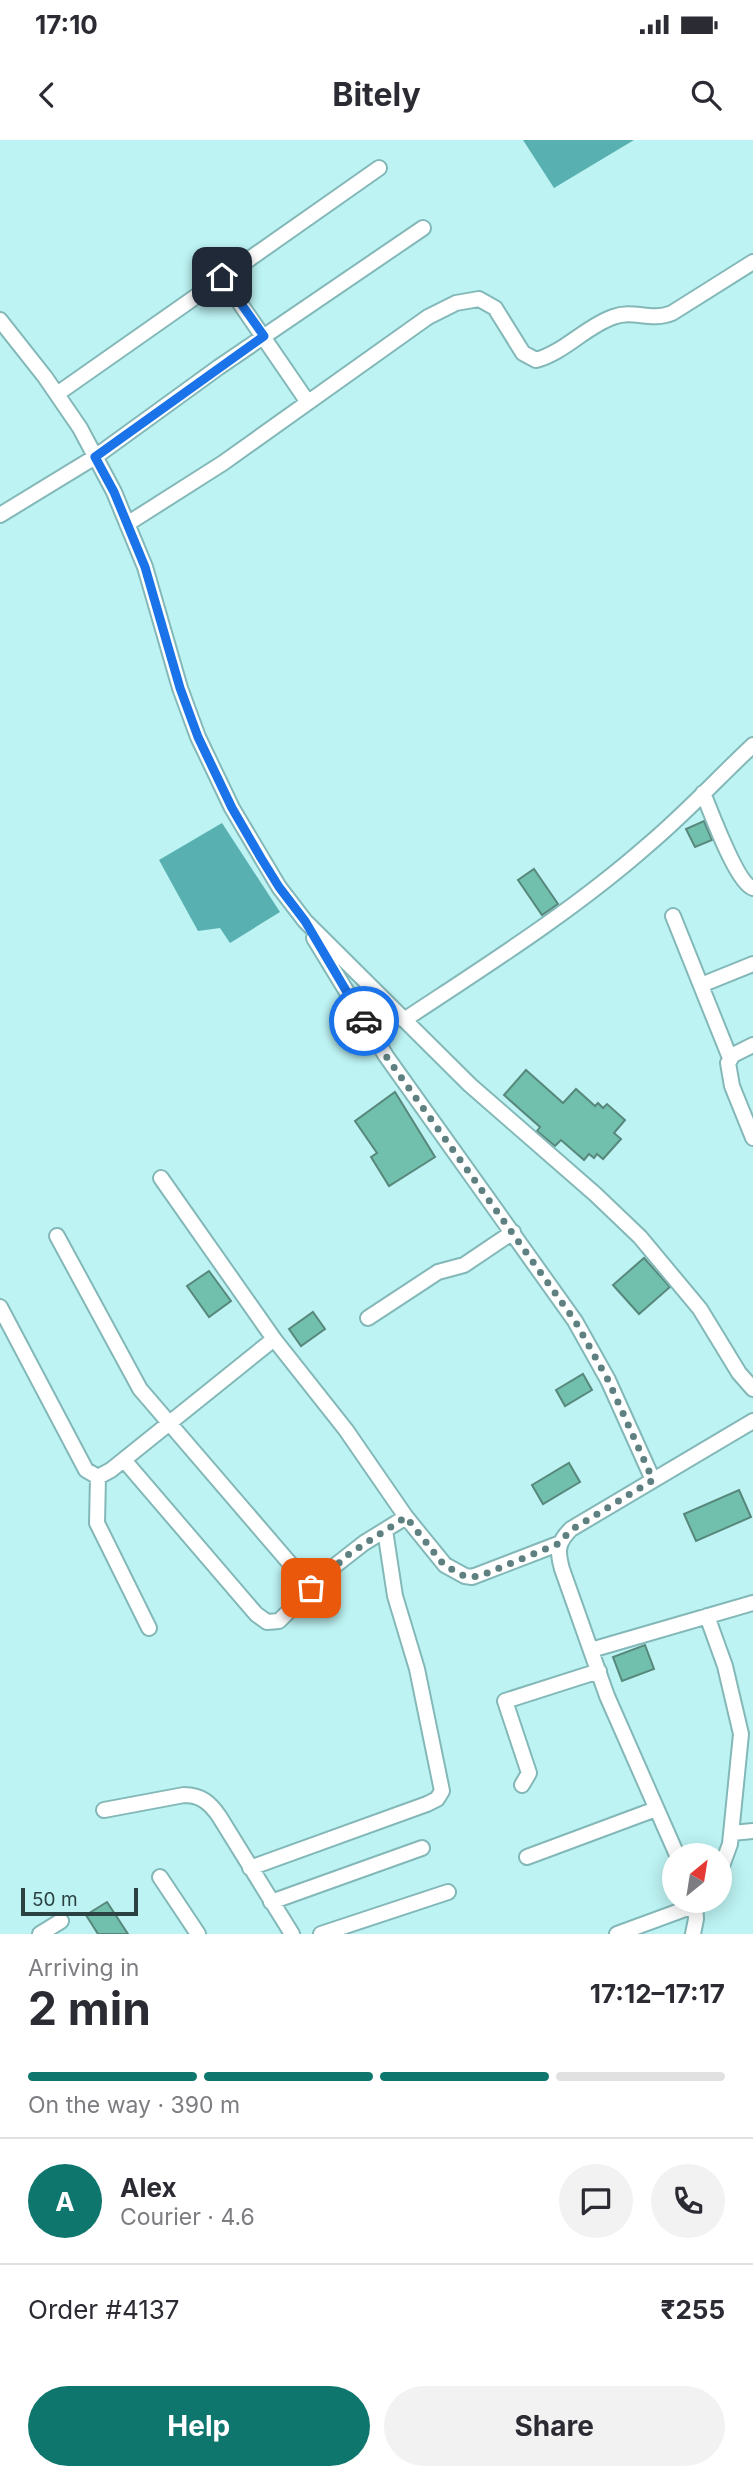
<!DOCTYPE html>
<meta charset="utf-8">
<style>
:root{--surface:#fff;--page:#f2f2f3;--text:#2b2b33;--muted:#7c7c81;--line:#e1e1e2;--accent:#0f766e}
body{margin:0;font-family:Inter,sans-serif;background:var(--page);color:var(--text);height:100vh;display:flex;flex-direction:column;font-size:26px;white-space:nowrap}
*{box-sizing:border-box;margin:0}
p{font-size:23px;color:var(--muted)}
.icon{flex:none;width:38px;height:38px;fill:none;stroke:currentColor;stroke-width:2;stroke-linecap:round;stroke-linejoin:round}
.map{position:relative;height:1794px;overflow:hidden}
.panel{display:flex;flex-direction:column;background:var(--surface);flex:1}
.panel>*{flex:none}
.needle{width:46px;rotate:30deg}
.fabs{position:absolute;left:662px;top:1703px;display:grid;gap:14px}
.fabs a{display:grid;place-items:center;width:70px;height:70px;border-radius:50%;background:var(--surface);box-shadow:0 4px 18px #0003;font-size:35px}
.scale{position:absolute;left:21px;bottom:18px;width:117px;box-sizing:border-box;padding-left:7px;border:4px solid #2c4242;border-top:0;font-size:19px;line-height:24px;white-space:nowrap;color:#2c4242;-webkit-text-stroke:5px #bdf3f3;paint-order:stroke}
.pin{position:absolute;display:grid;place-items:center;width:60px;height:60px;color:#fff;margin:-30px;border-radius:14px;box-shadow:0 4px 10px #0006}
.courier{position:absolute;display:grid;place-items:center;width:70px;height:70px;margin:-35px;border:5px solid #1a73e8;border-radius:50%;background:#fff;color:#222;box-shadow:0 2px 9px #0007}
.head em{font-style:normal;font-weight:700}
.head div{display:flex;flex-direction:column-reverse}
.head{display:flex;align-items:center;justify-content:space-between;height:119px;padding:0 28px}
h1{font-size:46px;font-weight:700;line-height:52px}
.bar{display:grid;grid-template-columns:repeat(4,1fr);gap:10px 7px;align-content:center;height:84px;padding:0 28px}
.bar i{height:9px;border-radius:5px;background:var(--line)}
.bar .selected{background:var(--accent)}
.bar p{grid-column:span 4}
.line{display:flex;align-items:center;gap:18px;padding:0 28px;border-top:2px solid var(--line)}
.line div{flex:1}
.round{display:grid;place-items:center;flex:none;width:74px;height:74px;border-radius:37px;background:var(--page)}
.cta{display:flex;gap:14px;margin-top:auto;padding:14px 28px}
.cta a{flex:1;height:80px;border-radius:42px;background:var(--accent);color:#fff;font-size:28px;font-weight:700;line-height:80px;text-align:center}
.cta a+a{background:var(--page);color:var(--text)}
.status{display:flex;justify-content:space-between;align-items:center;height:49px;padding:0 35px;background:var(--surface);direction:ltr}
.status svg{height:19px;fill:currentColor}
header{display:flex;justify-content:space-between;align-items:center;height:91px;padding:0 28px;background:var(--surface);font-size:32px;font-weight:700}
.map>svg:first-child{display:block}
</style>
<div class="status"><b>17:10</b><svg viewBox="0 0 49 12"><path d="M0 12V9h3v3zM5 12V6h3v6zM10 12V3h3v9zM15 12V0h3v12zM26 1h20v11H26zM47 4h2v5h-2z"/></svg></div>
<header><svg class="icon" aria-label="back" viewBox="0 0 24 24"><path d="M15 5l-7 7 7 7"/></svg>Bitely<svg class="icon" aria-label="search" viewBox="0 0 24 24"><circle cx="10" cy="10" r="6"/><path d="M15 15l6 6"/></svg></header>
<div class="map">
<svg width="753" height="1794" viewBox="0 0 753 1794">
<rect width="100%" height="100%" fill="#bdf3f3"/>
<path fill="#58b0b1" d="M523 0H634L554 48Z
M222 683 280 772 230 803 220 788 198 791 159 720Z"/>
<path fill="#70c0ad" stroke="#58877b" stroke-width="2" d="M704 681 712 700 695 707 686 689Z
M534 729 558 764 542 775 518 740Z
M526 930 563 963 576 949 595 966 598 963 603 968 607 964 625 980 614 993 621 999 603 1019 597 1014 594 1018 589 1014 584 1020 561 1000 555 1006 537 991 540 987 504 955Z
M395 952 435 1017 389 1046 371 1017 377 1013 355 981Z
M644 1118 670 1147 639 1174 613 1145Z
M209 1131 231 1161 209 1177 187 1146Z
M313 1172 325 1189 301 1206 289 1189Z
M583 1234 592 1250 565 1266 556 1250Z
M569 1323 580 1342 543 1364 532 1345Z
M739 1350 751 1377 696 1401 684 1374Z
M645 1505 654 1529 622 1541 613 1517Z
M107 1762 128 1794H98L86 1775Z"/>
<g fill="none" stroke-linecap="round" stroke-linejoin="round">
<defs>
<path id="minor" d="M222 137 307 261
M0 180 45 237 80 288 114 352 145 427 180 548 198 597 232 668 279 747 305 781 470 945 595 1054 640 1097 700 1169 739 1233 753 1249
M57 254 379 28
M0 375 95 317 219 227 423 88
M127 384 223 323 428 177 456 163 479 159 495 168 523 213 536 220C565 212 585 187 613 177 634 169 650 182 672 173L753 122
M703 653C711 672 737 744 753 748
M673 776 730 918
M314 798 386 916 575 1181 608 1240 653 1340
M701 845 753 824
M404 880C487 825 573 771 648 705 685 674 718 638 753 605
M753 905 733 915 728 923 732 946 753 998
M161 1038 274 1199 346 1290 406 1377 445 1425 465 1436 472 1437 558 1404
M57 1096 140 1249 311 1448
M0 1167 86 1330 98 1337 111 1330 274 1199
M368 1178 438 1132 464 1125 513 1092
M124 1320 256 1474 267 1482 279 1481 332 1428 364 1403 406 1377
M98 1337 97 1383 149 1488
M707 1476 725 1526 741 1594 730 1704 719 1734
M591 1510 753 1463
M522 1645 529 1633 505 1561 599 1531
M104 1670 184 1655C201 1655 210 1663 219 1676L292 1794
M732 1693 753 1691
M677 1715 607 1556 562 1429C557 1411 557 1403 571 1389L753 1281
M527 1717 656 1669
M250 1728 427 1664 437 1659 442 1651 417 1529 395 1456 385 1390
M160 1737 198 1794
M271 1762 422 1708
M40 1794 61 1781
M321 1794 448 1752
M617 1794 696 1765 700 1760
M693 1794 696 1779 695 1760"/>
</defs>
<use href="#minor" stroke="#84b8b8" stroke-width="18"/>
<use href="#minor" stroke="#fff" stroke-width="14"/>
</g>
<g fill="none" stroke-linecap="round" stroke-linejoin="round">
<path stroke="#5f8080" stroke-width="7" stroke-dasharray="0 12.6" d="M311 1448 349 1414 406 1377 444 1425 464 1436 472 1437 482 1435 558 1404 571 1390 653 1340 608 1240 575 1181 386 916 364 881"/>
<path stroke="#1a73e8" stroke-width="9" d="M222 137 264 196 95 317 114 352 145 427 180 548 198 597 232 668 261 718 279 747 305 781 364 881"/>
</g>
</svg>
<div class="fabs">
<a><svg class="needle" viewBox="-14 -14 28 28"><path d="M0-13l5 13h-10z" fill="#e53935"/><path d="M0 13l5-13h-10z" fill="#7c7c81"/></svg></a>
</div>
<div class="scale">50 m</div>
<div class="pin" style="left:311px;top:1448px;background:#ea580c"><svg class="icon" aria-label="bag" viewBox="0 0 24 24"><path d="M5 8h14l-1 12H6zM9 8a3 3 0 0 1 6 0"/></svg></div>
<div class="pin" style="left:222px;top:137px;background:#1f2937"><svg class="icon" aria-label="home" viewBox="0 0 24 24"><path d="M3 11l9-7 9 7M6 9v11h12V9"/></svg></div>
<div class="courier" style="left:364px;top:881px"><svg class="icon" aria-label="car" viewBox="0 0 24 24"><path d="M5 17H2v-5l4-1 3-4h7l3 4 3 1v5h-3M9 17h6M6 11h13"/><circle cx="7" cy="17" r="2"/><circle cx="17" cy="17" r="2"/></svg></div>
</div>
<section class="panel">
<div class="head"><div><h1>2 min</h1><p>Arriving in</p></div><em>17:12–17:17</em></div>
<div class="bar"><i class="selected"></i><i class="selected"></i><i class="selected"></i><i></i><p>On the way · 390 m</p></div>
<div class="line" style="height:126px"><b class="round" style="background:var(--accent);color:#fff">A</b><div><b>Alex</b><p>Courier · 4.6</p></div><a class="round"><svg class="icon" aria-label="chat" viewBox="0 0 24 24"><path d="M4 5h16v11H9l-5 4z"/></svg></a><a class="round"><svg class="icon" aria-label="phone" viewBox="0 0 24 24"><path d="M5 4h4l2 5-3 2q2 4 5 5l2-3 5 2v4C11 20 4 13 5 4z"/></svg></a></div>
<div class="line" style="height:91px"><div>Order #4137</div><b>₹255</b></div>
<div class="cta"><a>Help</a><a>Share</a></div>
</section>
